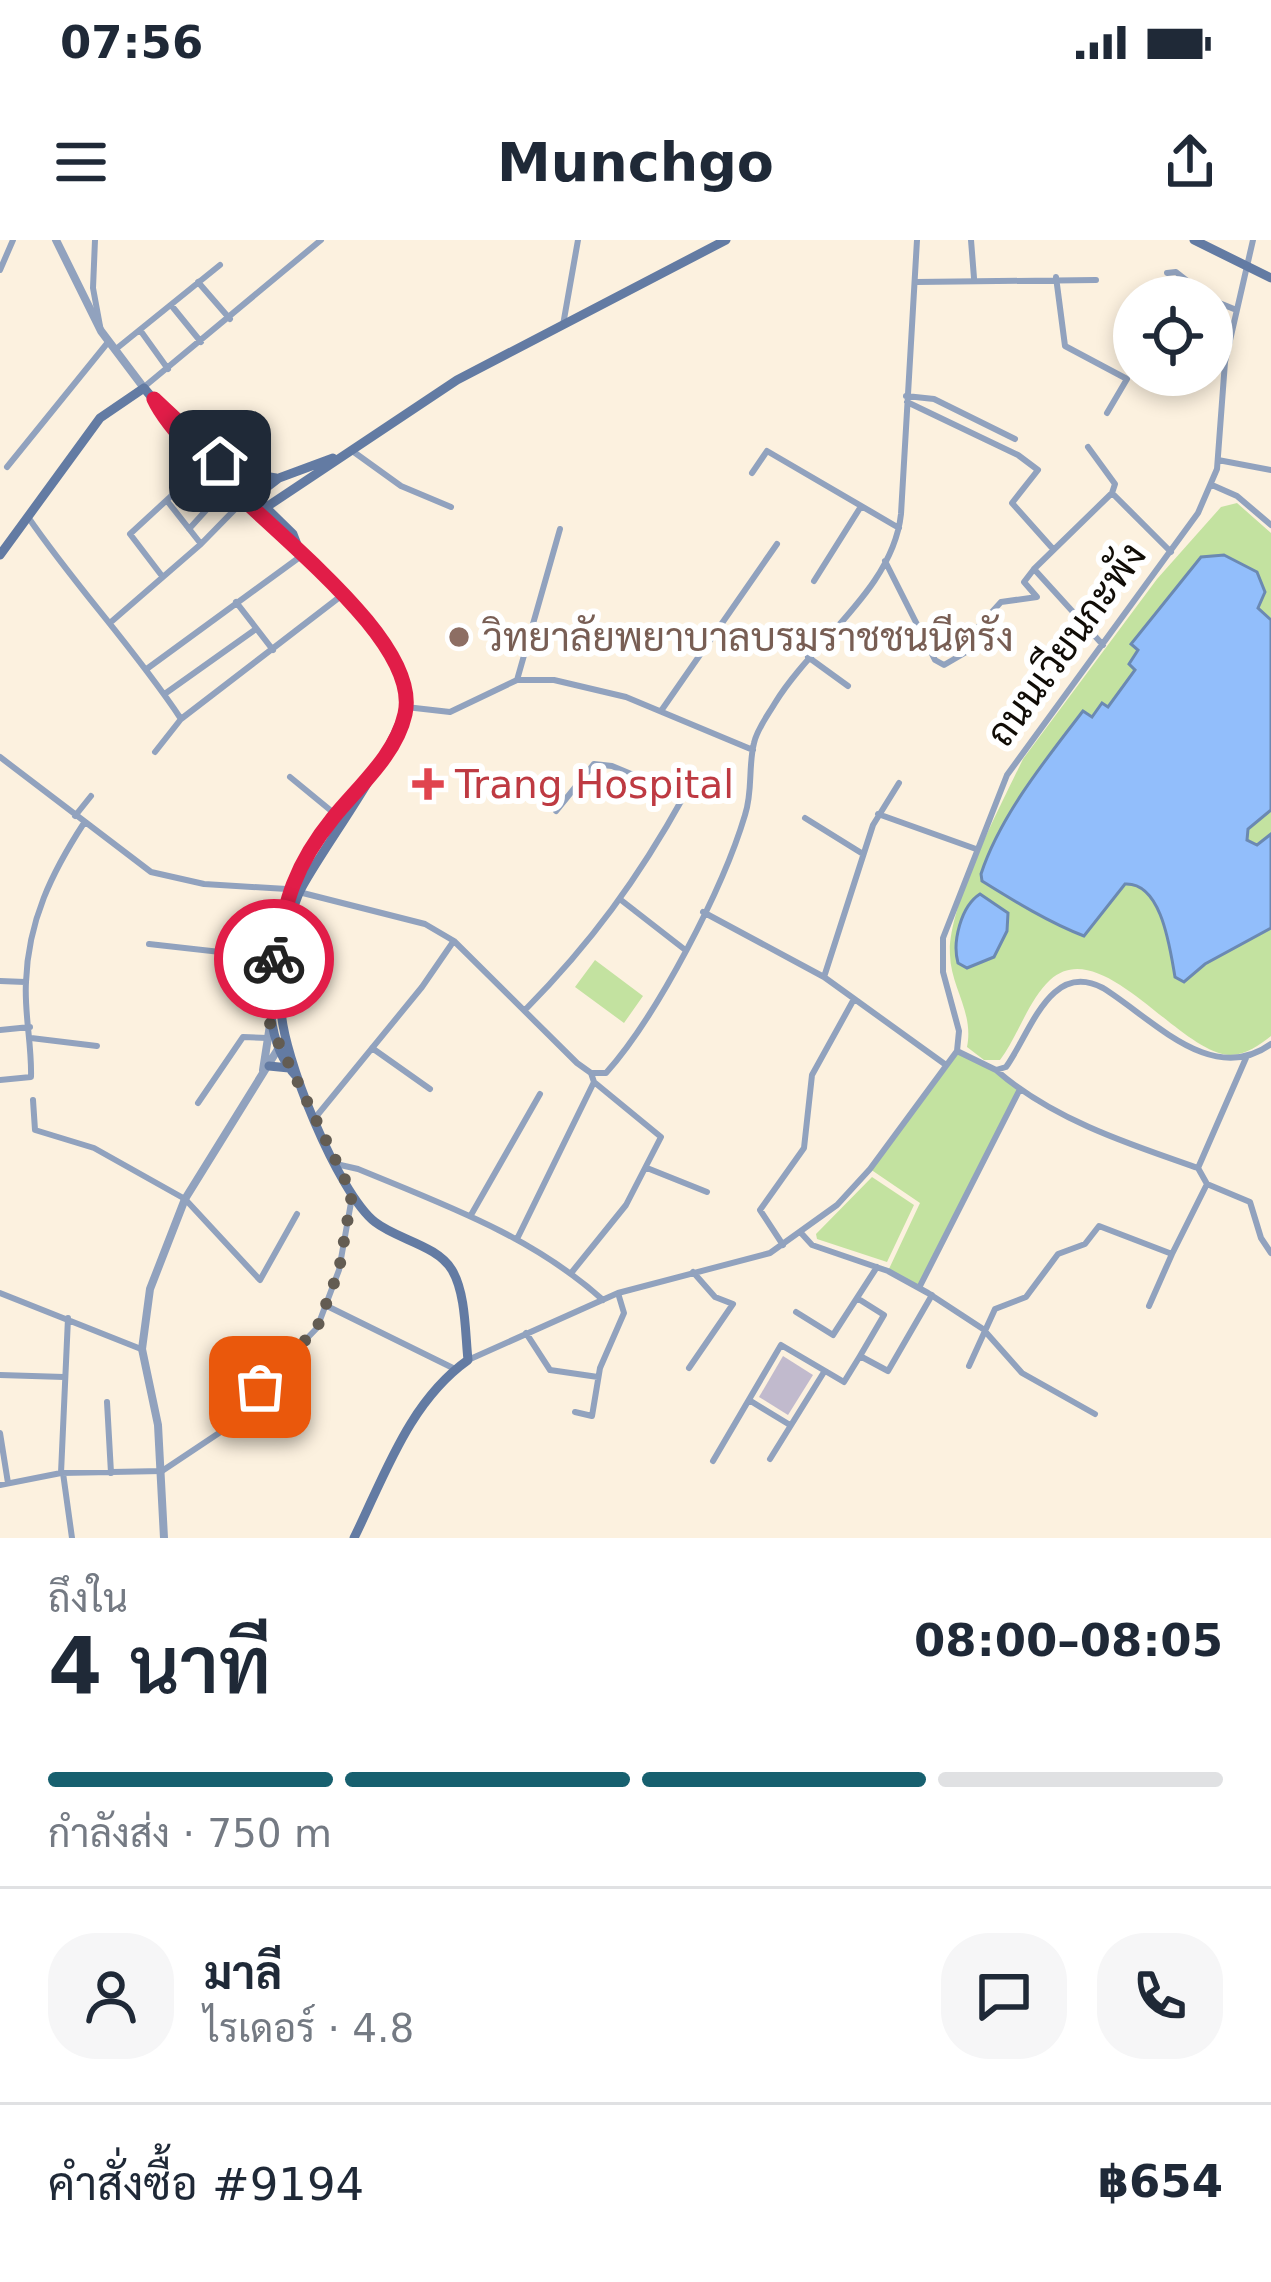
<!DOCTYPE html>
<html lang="th">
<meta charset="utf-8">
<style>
:root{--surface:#fff;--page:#f6f6f7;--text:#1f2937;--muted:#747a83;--line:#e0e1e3;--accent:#17606f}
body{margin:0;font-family:"DejaVu Sans",Sarabun,sans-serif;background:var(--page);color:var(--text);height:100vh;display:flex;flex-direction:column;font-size:45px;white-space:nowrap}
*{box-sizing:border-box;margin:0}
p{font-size:39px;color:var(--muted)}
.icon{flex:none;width:66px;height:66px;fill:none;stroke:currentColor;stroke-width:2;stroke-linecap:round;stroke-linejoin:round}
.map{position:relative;height:1298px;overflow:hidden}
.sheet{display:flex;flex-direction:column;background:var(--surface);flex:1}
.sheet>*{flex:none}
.buttons{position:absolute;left:1113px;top:36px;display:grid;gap:24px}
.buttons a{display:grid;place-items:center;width:120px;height:120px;border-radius:50%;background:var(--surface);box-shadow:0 6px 18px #0003;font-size:60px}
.pin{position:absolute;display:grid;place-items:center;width:102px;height:102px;color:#fff;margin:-51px;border-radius:24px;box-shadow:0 6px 18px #0006}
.courier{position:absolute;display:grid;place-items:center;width:120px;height:120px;margin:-60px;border:9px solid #e11d48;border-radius:50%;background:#fff;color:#222;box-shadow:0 3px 15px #0007}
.summary em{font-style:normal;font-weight:600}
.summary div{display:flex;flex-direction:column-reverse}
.summary{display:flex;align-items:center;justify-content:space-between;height:204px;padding:0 48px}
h1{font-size:78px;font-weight:600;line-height:90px}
.bar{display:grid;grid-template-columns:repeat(4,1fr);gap:18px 12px;align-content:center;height:144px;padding:0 48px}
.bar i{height:15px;border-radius:9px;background:var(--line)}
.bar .selected{background:var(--accent)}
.bar p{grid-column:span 4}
.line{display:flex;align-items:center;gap:30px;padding:0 48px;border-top:3px solid var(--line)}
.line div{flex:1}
.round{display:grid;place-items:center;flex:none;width:126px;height:126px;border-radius:48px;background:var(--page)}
.status{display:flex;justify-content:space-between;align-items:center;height:84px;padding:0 60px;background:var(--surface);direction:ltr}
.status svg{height:33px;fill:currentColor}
header{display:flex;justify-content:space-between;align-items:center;height:156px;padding:0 48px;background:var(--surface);font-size:54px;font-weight:600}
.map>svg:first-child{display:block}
</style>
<div class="status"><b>07:56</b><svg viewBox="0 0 49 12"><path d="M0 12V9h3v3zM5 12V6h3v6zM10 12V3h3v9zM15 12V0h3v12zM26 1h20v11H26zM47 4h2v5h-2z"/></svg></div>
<header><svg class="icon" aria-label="menu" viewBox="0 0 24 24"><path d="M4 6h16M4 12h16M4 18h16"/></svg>Munchgo<svg class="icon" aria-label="share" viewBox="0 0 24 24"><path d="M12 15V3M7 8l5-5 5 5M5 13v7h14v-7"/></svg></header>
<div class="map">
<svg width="1271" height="1298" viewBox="0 0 1271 1298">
<rect width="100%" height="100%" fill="#fcf1df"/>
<path fill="#c3e2a0" d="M1237 263 1271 293V796C1260 805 1244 816 1229 815 1177 811 1101 693 1050 740 1028 761 1018 796 1000 820H984L967 807C974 772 951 748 950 715 947 667 1001 565 1023 519L1157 339 1221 267Z
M595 720 643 756 624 783 575 747Z
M957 811 996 830 1019 851 919 1048 888 1031 920 963 870 929Z
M872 937 914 965 887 1022 817 999 816 994Z"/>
<path fill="#92befb" stroke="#6b89b2" stroke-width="3" d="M1224 315 1257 332 1265 352 1258 368 1271 380V570L1248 589 1247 600 1257 605 1271 594V688L1205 724 1184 742 1175 737C1170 709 1162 642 1125 644L1084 696C1050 683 1014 661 982 641L981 634C1000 576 1046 519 1083 471L1092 477 1102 463 1108 467 1135 430 1129 424 1138 410 1131 404 1201 317Z
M980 654 1008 673 1007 691 994 717 967 728 958 723C952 702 961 666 980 654Z"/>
<path fill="#c1bacd" d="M783 1116 813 1135 788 1175 759 1157Z"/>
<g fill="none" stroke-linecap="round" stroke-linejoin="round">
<path stroke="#91a2be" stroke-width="6" d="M95 0 93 48 100 86
M971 0 974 38
M0 30 13 0
M1167 33 1176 32 1208 57
M1056 37 1065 106 1127 139 1107 173
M198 42 230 79
M916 42 1096 40
M1212 60 1234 69
M171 65 201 102
M563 85 578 0
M140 90 168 129
M116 109 220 25
M144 147 321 0
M906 156 934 159 1015 199
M907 162 1018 215 1038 230 1012 263 1053 309
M1088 207 1115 244 1112 253
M351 210 401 246 451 267
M1218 220 1271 230
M7 227 109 101
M752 233 767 211 899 288
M1212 245 1237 256 1271 285
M168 262 201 304
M28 277C76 347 134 408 181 479
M189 289 229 245
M885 321 935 420 944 425 968 411 971 395 1001 362 1037 357 1024 342 1034 329
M162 336 130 294 207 223
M814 341 860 268
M236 362 273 410
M111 382 201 304 245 259
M1103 405 1034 329 1112 253 1171 312
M808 417 848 446
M148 428 304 314
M517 440 560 289
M166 453 256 389
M406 467 450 472 517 440H554L626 457 753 510
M661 471 777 304
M155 512 181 479 341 356
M0 517 151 632 204 644 287 649 425 684 454 701 577 823 591 833H606C657 776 723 649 745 575 753 551 748 527 754 503 757 489 768 475 775 463 813 401 893 349 901 274L917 0
M290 537 335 574
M878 574 976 609
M75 576 91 556
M805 578 863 614
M621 660 684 709
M703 672 824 737 946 825
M149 704 274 718
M824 737 873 585 899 543
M0 741 25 742
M525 770C591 703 638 639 684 556L612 526 594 524 556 571
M0 790 30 787
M31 798 97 806
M372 808 430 849
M957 811 996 830 1006 827C1031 792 1050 720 1103 748 1153 779 1212 847 1271 804
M1246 818 1198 928 1207 944 1250 962 1261 998 1271 1013
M996 830C1052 879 1128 904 1198 928
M0 840 31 837C32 805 24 773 26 742 28 681 52 632 84 583
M33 860 35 890 94 908 185 959 260 1040 297 974
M198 863 243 797 268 798
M315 878 422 747 453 702
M336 924 358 929C445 965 532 996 603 1060
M647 928 707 952
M471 975 540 854
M802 994 812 1005 888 1031 928 1053 983 1089 1022 1133 1095 1174
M517 999 594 842
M783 1005 760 970 804 908 812 835 854 759
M1172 1014 1207 944
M572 1032 626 965 661 897 594 842 591 833
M919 1048 1019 851
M0 1053 141 1109
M857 1058 884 1075 860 1116
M327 1066 455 1129
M796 1072 833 1095 877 1027
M526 1093 550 1130 598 1137
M468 1120 618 1053 770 1013 837 965 870 929 957 811 959 791 943 732V698L1007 535 1198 273 1217 229 1225 122 1253 0
M969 1126 995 1069 1026 1057 1058 1014 1085 1004 1099 986 1172 1014 1149 1066
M689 1128 733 1064 715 1057 693 1032
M0 1135 64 1137
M749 1160 790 1185
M107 1162 111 1233
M575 1172 592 1176 600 1128 624 1073 618 1053
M0 1193 8 1243
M770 1219 824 1132
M713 1221 781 1105 844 1142 860 1116 888 1131 932 1055
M61 1233 68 1078
M63 1233 72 1298
M0 1245 61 1233 162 1231 234 1183 260 1147 317 1088 339 1030 352 957"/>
<path stroke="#91a2be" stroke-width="8" d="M56 0 101 91 144 148
M263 830 270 785
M164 1298 158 1185 142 1109 150 1049 185 959 278 809"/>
<path stroke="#637ba3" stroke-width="9" d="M1194 0 1271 38
M155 159 293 294 298 307C334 349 394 394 406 452 414 488 320 610 300 651 286 681 281 734 281 768 282 815 338 953 375 982 398 1000 437 1005 452 1030 466 1054 465 1092 468 1120 409 1162 385 1235 354 1298
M234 231 276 238
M253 258 279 238 333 218
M259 272 457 140 726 0
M0 315 100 178 144 148 207 223 297 306
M269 826 289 828
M297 837C237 775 285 613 347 565"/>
</g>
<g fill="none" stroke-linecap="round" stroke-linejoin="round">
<path stroke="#635c52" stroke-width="12" stroke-dasharray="0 21.6" d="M260 1147 317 1088 339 1030 352 954 270 785 274 719"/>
<path stroke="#e11d48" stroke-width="15" d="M220 221 154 159C193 242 426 383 405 474 396 515 358 547 333 578 294 626 286 660 274 719"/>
</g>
<circle fill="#8d6e63" stroke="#fff" stroke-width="4.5" cx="459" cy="397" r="12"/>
<path fill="#e0444e" stroke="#fff" stroke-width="4.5" d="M422 526h12v12h12v12h-12v12h-12v-12h-12v-12h12z"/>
<g text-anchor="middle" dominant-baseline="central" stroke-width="12" stroke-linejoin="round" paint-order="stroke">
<g font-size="39" fill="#785e54" stroke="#fff" text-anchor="start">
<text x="483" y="397">วิทยาลัยพยาบาลบรมราชชนนีตรัง</text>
</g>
<g font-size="39" fill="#100c06" stroke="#fff">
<text transform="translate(1066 404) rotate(-54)">ถนนเวียนกะพัง</text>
</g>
<g font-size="39" fill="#be3a42" stroke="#fff" text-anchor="start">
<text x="455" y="544">Trang Hospital</text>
</g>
</g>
</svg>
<div class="buttons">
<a><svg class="icon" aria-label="locate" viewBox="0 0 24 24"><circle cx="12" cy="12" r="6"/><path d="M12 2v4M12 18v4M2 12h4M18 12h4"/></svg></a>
</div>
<div class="pin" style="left:260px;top:1147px;background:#ea580c"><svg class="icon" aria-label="bag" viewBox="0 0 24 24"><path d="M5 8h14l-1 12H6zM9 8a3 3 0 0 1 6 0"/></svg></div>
<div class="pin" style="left:220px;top:221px;background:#1f2937"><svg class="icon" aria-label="home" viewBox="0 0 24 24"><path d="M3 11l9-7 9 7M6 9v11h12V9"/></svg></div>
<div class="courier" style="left:274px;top:719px"><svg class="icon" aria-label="bike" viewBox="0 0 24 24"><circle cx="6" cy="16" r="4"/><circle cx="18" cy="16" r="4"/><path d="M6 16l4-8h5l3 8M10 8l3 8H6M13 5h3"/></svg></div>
</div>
<section class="sheet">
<div class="summary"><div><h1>4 นาที</h1><p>ถึงใน</p></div><em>08:00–08:05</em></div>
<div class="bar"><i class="selected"></i><i class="selected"></i><i class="selected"></i><i></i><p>กำลังส่ง · 750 m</p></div>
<div class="line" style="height:216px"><a class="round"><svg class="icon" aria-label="person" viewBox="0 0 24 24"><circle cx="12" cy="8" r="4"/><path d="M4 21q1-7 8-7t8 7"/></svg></a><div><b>มาลี</b><p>ไรเดอร์ · 4.8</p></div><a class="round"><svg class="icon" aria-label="chat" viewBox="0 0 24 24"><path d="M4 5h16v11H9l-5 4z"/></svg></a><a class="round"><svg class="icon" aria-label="phone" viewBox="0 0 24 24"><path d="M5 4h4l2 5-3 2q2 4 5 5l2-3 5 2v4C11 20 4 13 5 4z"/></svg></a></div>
<div class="line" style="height:156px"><div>คำสั่งซื้อ #9194</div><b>฿654</b></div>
</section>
